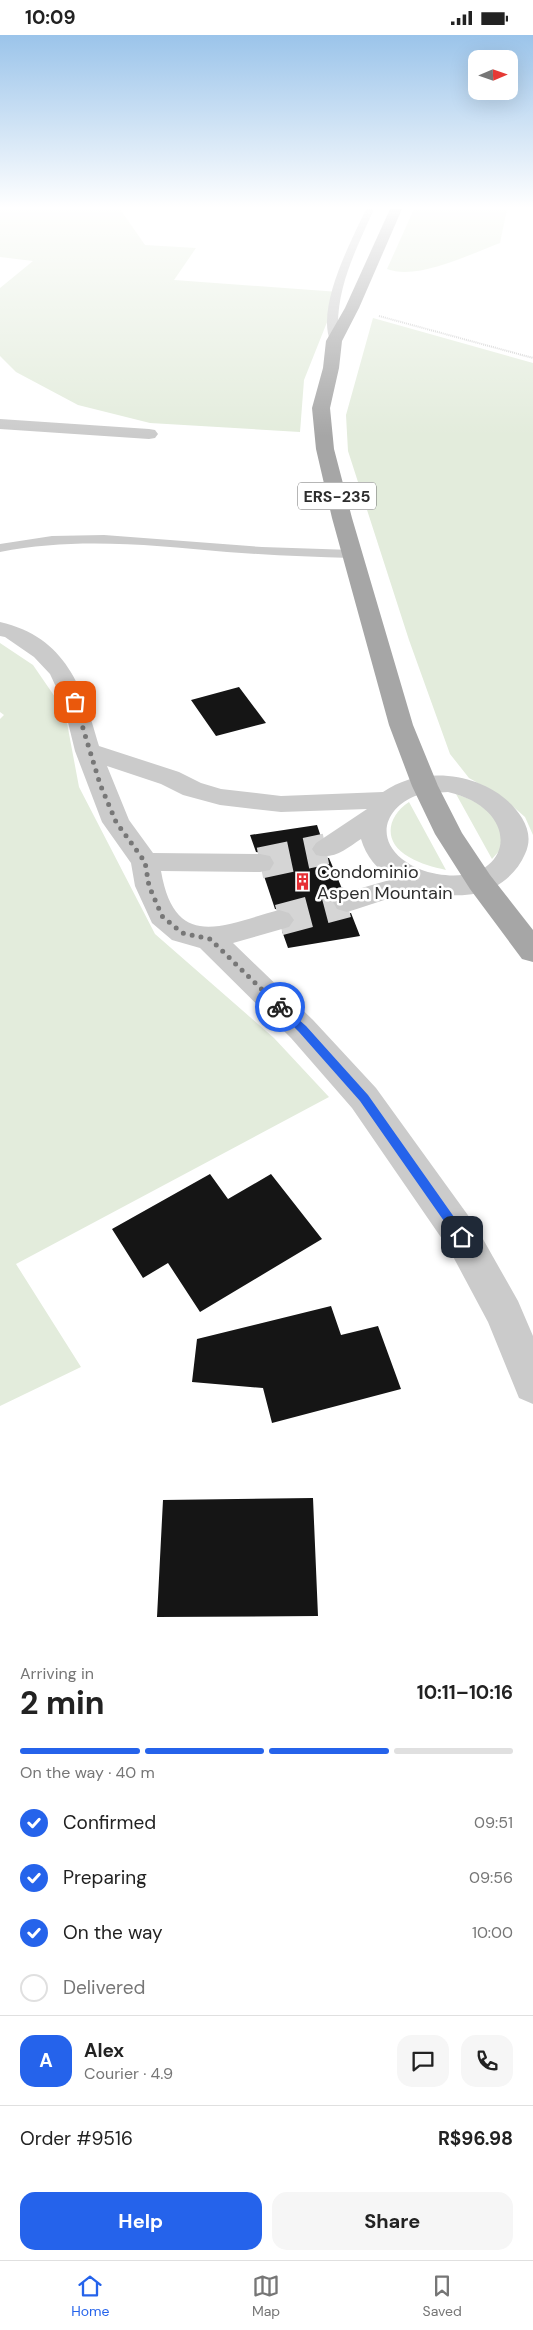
<!DOCTYPE html>
<meta charset="utf-8">
<style>
:root{--surface:#fff;--page:#f6f6f6;--text:#222;--muted:#767676;--line:#e0e0e0;--accent:#2563eb}
body{margin:0;font-family:"DM Sans",sans-serif;background:var(--page);color:var(--text);height:100vh;display:flex;flex-direction:column;font-size:19px;white-space:nowrap}
*{box-sizing:border-box;margin:0}
p{font-size:16px;color:var(--muted)}
.icon{flex:none;width:28px;height:28px;fill:none;stroke:currentColor;stroke-width:2;stroke-linecap:round;stroke-linejoin:round}
.map{position:relative;height:1615px;overflow:hidden}
.details{display:flex;flex-direction:column;background:var(--surface);flex:1}
.details>*{flex:none}
.needle{width:32px;rotate:88deg}
.tools{position:absolute;left:468px;top:15px;display:grid;gap:10px}
.tools a{display:grid;place-items:center;width:50px;height:50px;border-radius:10px;background:var(--surface);box-shadow:0 5px 20px #0002;font-size:25px}
.pin{position:absolute;display:grid;place-items:center;width:42px;height:42px;color:#fff;margin:-21px;border-radius:10px;box-shadow:0 2px 8px #0006}
.courier{position:absolute;display:grid;place-items:center;width:50px;height:50px;margin:-25px;border:4px solid #2563eb;border-radius:50%;background:#fff;color:#222;box-shadow:0 1px 6px #0007}
.overview em{font-style:normal;font-weight:700}
.overview div{display:flex;flex-direction:column-reverse}
.overview{display:flex;align-items:center;justify-content:space-between;height:85px;padding:0 20px}
h1{font-size:32px;font-weight:700;line-height:38px}
.bar{display:grid;grid-template-columns:repeat(4,1fr);gap:8px 5px;align-content:center;height:60px;padding:0 20px}
.bar i{height:6px;border-radius:4px;background:var(--line)}
.bar .selected{background:var(--accent)}
.bar p{grid-column:span 4}
.line{display:flex;align-items:center;gap:12px;padding:0 20px;border-top:1px solid var(--line)}
.line div{flex:1}
.round{display:grid;place-items:center;flex:none;width:52px;height:52px;border-radius:15px;background:var(--page)}
ol{padding:0 20px;list-style:none}
li{display:flex;align-items:center;gap:15px;height:55px}
li p{margin-inline-start:auto}
li .icon{padding:5px;border-radius:50%;background:var(--accent);color:#fff;stroke-width:4}
li:last-child{color:var(--muted)}
li i{width:28px;height:28px;border:2px solid var(--line);border-radius:50%}
.primary-button{display:flex;gap:10px;margin-top:auto;padding:10px 20px}
.primary-button a{flex:1;height:58px;border-radius:15px;background:var(--accent);color:#fff;font-size:20px;font-weight:700;line-height:58px;text-align:center}
.primary-button a+a{background:var(--page);color:var(--text)}
.status{display:flex;justify-content:space-between;align-items:center;height:35px;padding:0 25px;background:var(--surface);direction:ltr}
.status svg{height:14px;fill:currentColor}
.tab-bar{display:flex;justify-content:space-around;align-items:center;height:70px;border-top:1px solid var(--line);background:var(--surface);font-size:14px;color:var(--muted)}
.tab-bar a{display:grid;justify-items:center;gap:2px}
.tab-bar .selected{color:var(--accent)}
.map>svg:first-child{display:block}
</style>
<div class="status"><b>10:09</b><svg viewBox="0 0 49 12"><path d="M0 12V9h3v3zM5 12V6h3v6zM10 12V3h3v9zM15 12V0h3v12zM26 1h20v11H26zM47 4h2v5h-2z"/></svg></div>
<div class="map">
<svg width="533" height="1615" viewBox="0 0 533 1615">
<rect width="100%" height="100%" fill="#fff"/>
<path fill="#e3ecdc" d="M0 174H120L145 210 196 213 174 245 339 257 304 345 300 397 150 388 78 370 16 337 0 321V253L33 226 0 222Z
M414 174H507L500 208C470 219 417 246 387 234Z
M373 283 533 328V800L525 782 501 761 469 743 450 719 409 605 348 416 346 380Z
M0 608 33 630 55 662 67 688 79 752 155 899 274 1003 329 1062 16 1229 81 1332 0 1371V684L4 680 0 677Z
M456 759C482 768 486 772 503 793L500 815 492 824Z
M409 767 446 835C433 832 421 829 409 822 383 808 386 782 409 767Z"/>
<path fill="#151515" d="M239 652 266 688 216 701 191 665Z
M317 790 321 802 314 807 310 815 316 822 329 823 343 856 335 859 331 868 336 876 346 879 351 878 360 901 288 913 282 896 291 893 296 884 290 876 275 874 263 838 272 836 276 827 270 819 256 817 250 800Z
M210 1139 228 1164 271 1139 322 1204 200 1277 168 1228 143 1243 112 1194Z
M331 1271 341 1300 378 1291 401 1354 272 1388 263 1353 192 1347 197 1304Z
M313 1463 318 1581 157 1582 163 1465Z"/>
<g fill="none" stroke-linecap="round" stroke-linejoin="round">
<path stroke="#d5d5d5" stroke-width="31" stroke-dasharray="31 16" stroke-linecap="butt" d="M260 828 326 814
M279 885 347 867"/>
<path stroke="#cbcbcb" stroke-width="2" stroke-dasharray="1 1" stroke-linecap="butt" d="M379 281 533 323"/>
<path fill="#cbcbcb" fill-rule="evenodd" d="M366 174H374C355 217 333 258 339 306L337 308H331C315 273 351 207 366 174Z
M104 500 262 512 352 515 359 519 352 523C310 522 268 520 227 517 150 510 76 502 0 517V509L52 501Z"/>
<path fill="#cbcbcb" fill-rule="evenodd" d="M0 384 149 394 155 395 158 399 155 403 149 404 0 394Z
M0 587C66 602 83 653 99 711L179 737 201 748 221 754 281 761 383 757C425 727 495 739 522 783 529 795 531 806 525 819 519 833 508 845 494 852 479 860 459 862 442 859 436 858 427 854 420 855 396 860 371 870 347 877L337 874 333 867 337 860 393 844C377 835 366 821 361 804 346 814 334 825 316 820L312 814 316 808 367 774 281 777 220 770 183 760 161 749 107 731 129 785 153 818 260 819 270 821 274 828 270 835 260 837 161 836C175 917 223 890 279 875L289 878 294 885 289 892 233 908 313 985 376 1053 475 1190 518 1266 533 1301V1369L519 1363 488 1287 449 1214 352 1073 291 1003 200 913 172 905 152 888 135 851 131 828 102 787 75 716 63 667 50 639 34 622 5 602 0 601ZM448 757C526 775 513 852 437 839 425 837 412 832 402 824 374 801 387 771 418 760 427 757 438 758 448 757Z"/>
<path fill="#a6a6a6" fill-rule="evenodd" d="M390 174H402L359 273 342 306 339 333 330 373 334 414 352 483 413 690 438 751 462 798 490 840 533 895V927L522 924 470 854 435 799 412 751 389 690 332 483 316 414 312 373 323 333 326 306 345 273Z"/>
</g>
<linearGradient id="sky" x2="0" y2="1"><stop stop-color="#9bc4ea"/><stop offset="0.43" stop-color="#fff"/><stop offset="1" stop-color="#fff" stop-opacity="0"/></linearGradient>
<rect width="533" height="401" fill="url(#sky)"/>
<path fill="#2563eb" d="M280 968 306 991 368 1060 466 1199V1206H458L360 1066 299 997 276 974 275 972Z"/>
<g fill="none" stroke-linecap="round" stroke-linejoin="round">
<path stroke="#777" stroke-width="5" stroke-dasharray="0 9" d="M75 667 100 749 116 787 145 827 149 851 162 881 182 898 210 904 280 972"/>
</g>
<defs>
<symbol id="building-bare" viewBox="-9 -9 18 18"><path d="M-4-6H4V6H1V3H-1V6H-4ZM-2.5-4.3h1.7v1.8h-1.7ZM.8-4.3h1.7v1.8H.8ZM-2.5-1h1.7V.8h-1.7ZM.8-1h1.7V.8H.8Z" fill="#e62f35" stroke="#fff" stroke-width="2.5" paint-order="stroke"/></symbol>
</defs>
<g fill-rule="evenodd">
<use href="#building-bare" x="290" y="834" width="25" height="25"/>
</g>
<g text-anchor="middle" dominant-baseline="central" stroke-width="5" stroke-linejoin="round" paint-order="stroke">
<rect fill="#fff" stroke="#6d6d6d" stroke-width="1" x="298" y="447.5" width="78" height="27" rx="4"/>
<g font-size="16" font-weight="bold" fill="#2e2e2e">
<text x="337" y="461">ERS-235</text>
</g>
<g font-size="18" fill="#2e2e2e" stroke="#fff" text-anchor="start">
<text x="317" y="837">Condominio<tspan x="317" dy="21">Aspen Mountain</tspan></text>
</g>
</g>
</svg>
<div class="tools">
<a><svg class="needle" viewBox="-14 -14 28 28"><path d="M0-13l5 13h-10z" fill="#e53935"/><path d="M0 13l5-13h-10z" fill="#767676"/></svg></a>
</div>
<div class="pin" style="left:75px;top:667px;background:#ea580c"><svg class="icon" aria-label="bag" viewBox="0 0 24 24"><path d="M5 8h14l-1 12H6zM9 8a3 3 0 0 1 6 0"/></svg></div>
<div class="pin" style="left:462px;top:1202px;background:#1f2937"><svg class="icon" aria-label="home" viewBox="0 0 24 24"><path d="M3 11l9-7 9 7M6 9v11h12V9"/></svg></div>
<div class="courier" style="left:280px;top:972px"><svg class="icon" aria-label="bike" viewBox="0 0 24 24"><circle cx="6" cy="16" r="4"/><circle cx="18" cy="16" r="4"/><path d="M6 16l4-8h5l3 8M10 8l3 8H6M13 5h3"/></svg></div>
</div>
<section class="details">
<div class="overview"><div><h1>2 min</h1><p>Arriving in</p></div><em>10:11–10:16</em></div>
<div class="bar"><i class="selected"></i><i class="selected"></i><i class="selected"></i><i></i><p>On the way · 40 m</p></div>
<ol>
<li><svg class="icon" aria-label="check" viewBox="0 0 24 24"><path d="M5 12l5 5 9-10"/></svg>Confirmed<p>09:51</p></li>
<li><svg class="icon" aria-label="check" viewBox="0 0 24 24"><path d="M5 12l5 5 9-10"/></svg>Preparing<p>09:56</p></li>
<li><svg class="icon" aria-label="check" viewBox="0 0 24 24"><path d="M5 12l5 5 9-10"/></svg>On the way<p>10:00</p></li>
<li><i></i>Delivered</li>
</ol>
<div class="line" style="height:90px"><b class="round" style="background:var(--accent);color:#fff">A</b><div><b>Alex</b><p>Courier · 4.9</p></div><a class="round"><svg class="icon" aria-label="chat" viewBox="0 0 24 24"><path d="M4 5h16v11H9l-5 4z"/></svg></a><a class="round"><svg class="icon" aria-label="phone" viewBox="0 0 24 24"><path d="M5 4h4l2 5-3 2q2 4 5 5l2-3 5 2v4C11 20 4 13 5 4z"/></svg></a></div>
<div class="line" style="height:65px"><div>Order #9516</div><b>R$96.98</b></div>
<div class="primary-button"><a>Help</a><a>Share</a></div>
</section>
<nav class="tab-bar">
<a class="selected"><svg class="icon" aria-label="home" viewBox="0 0 24 24"><path d="M3 11l9-7 9 7M6 9v11h12V9"/></svg>Home</a>
<a><svg class="icon" aria-label="map" viewBox="0 0 24 24"><path d="M3 6l6-2 6 2 6-2v14l-6 2-6-2-6 2zM9 4v14M15 6v14"/></svg>Map</a>
<a><svg class="icon" aria-label="saved" viewBox="0 0 24 24"><path d="M7 4h10v16l-5-4-5 4z"/></svg>Saved</a>
</nav>
